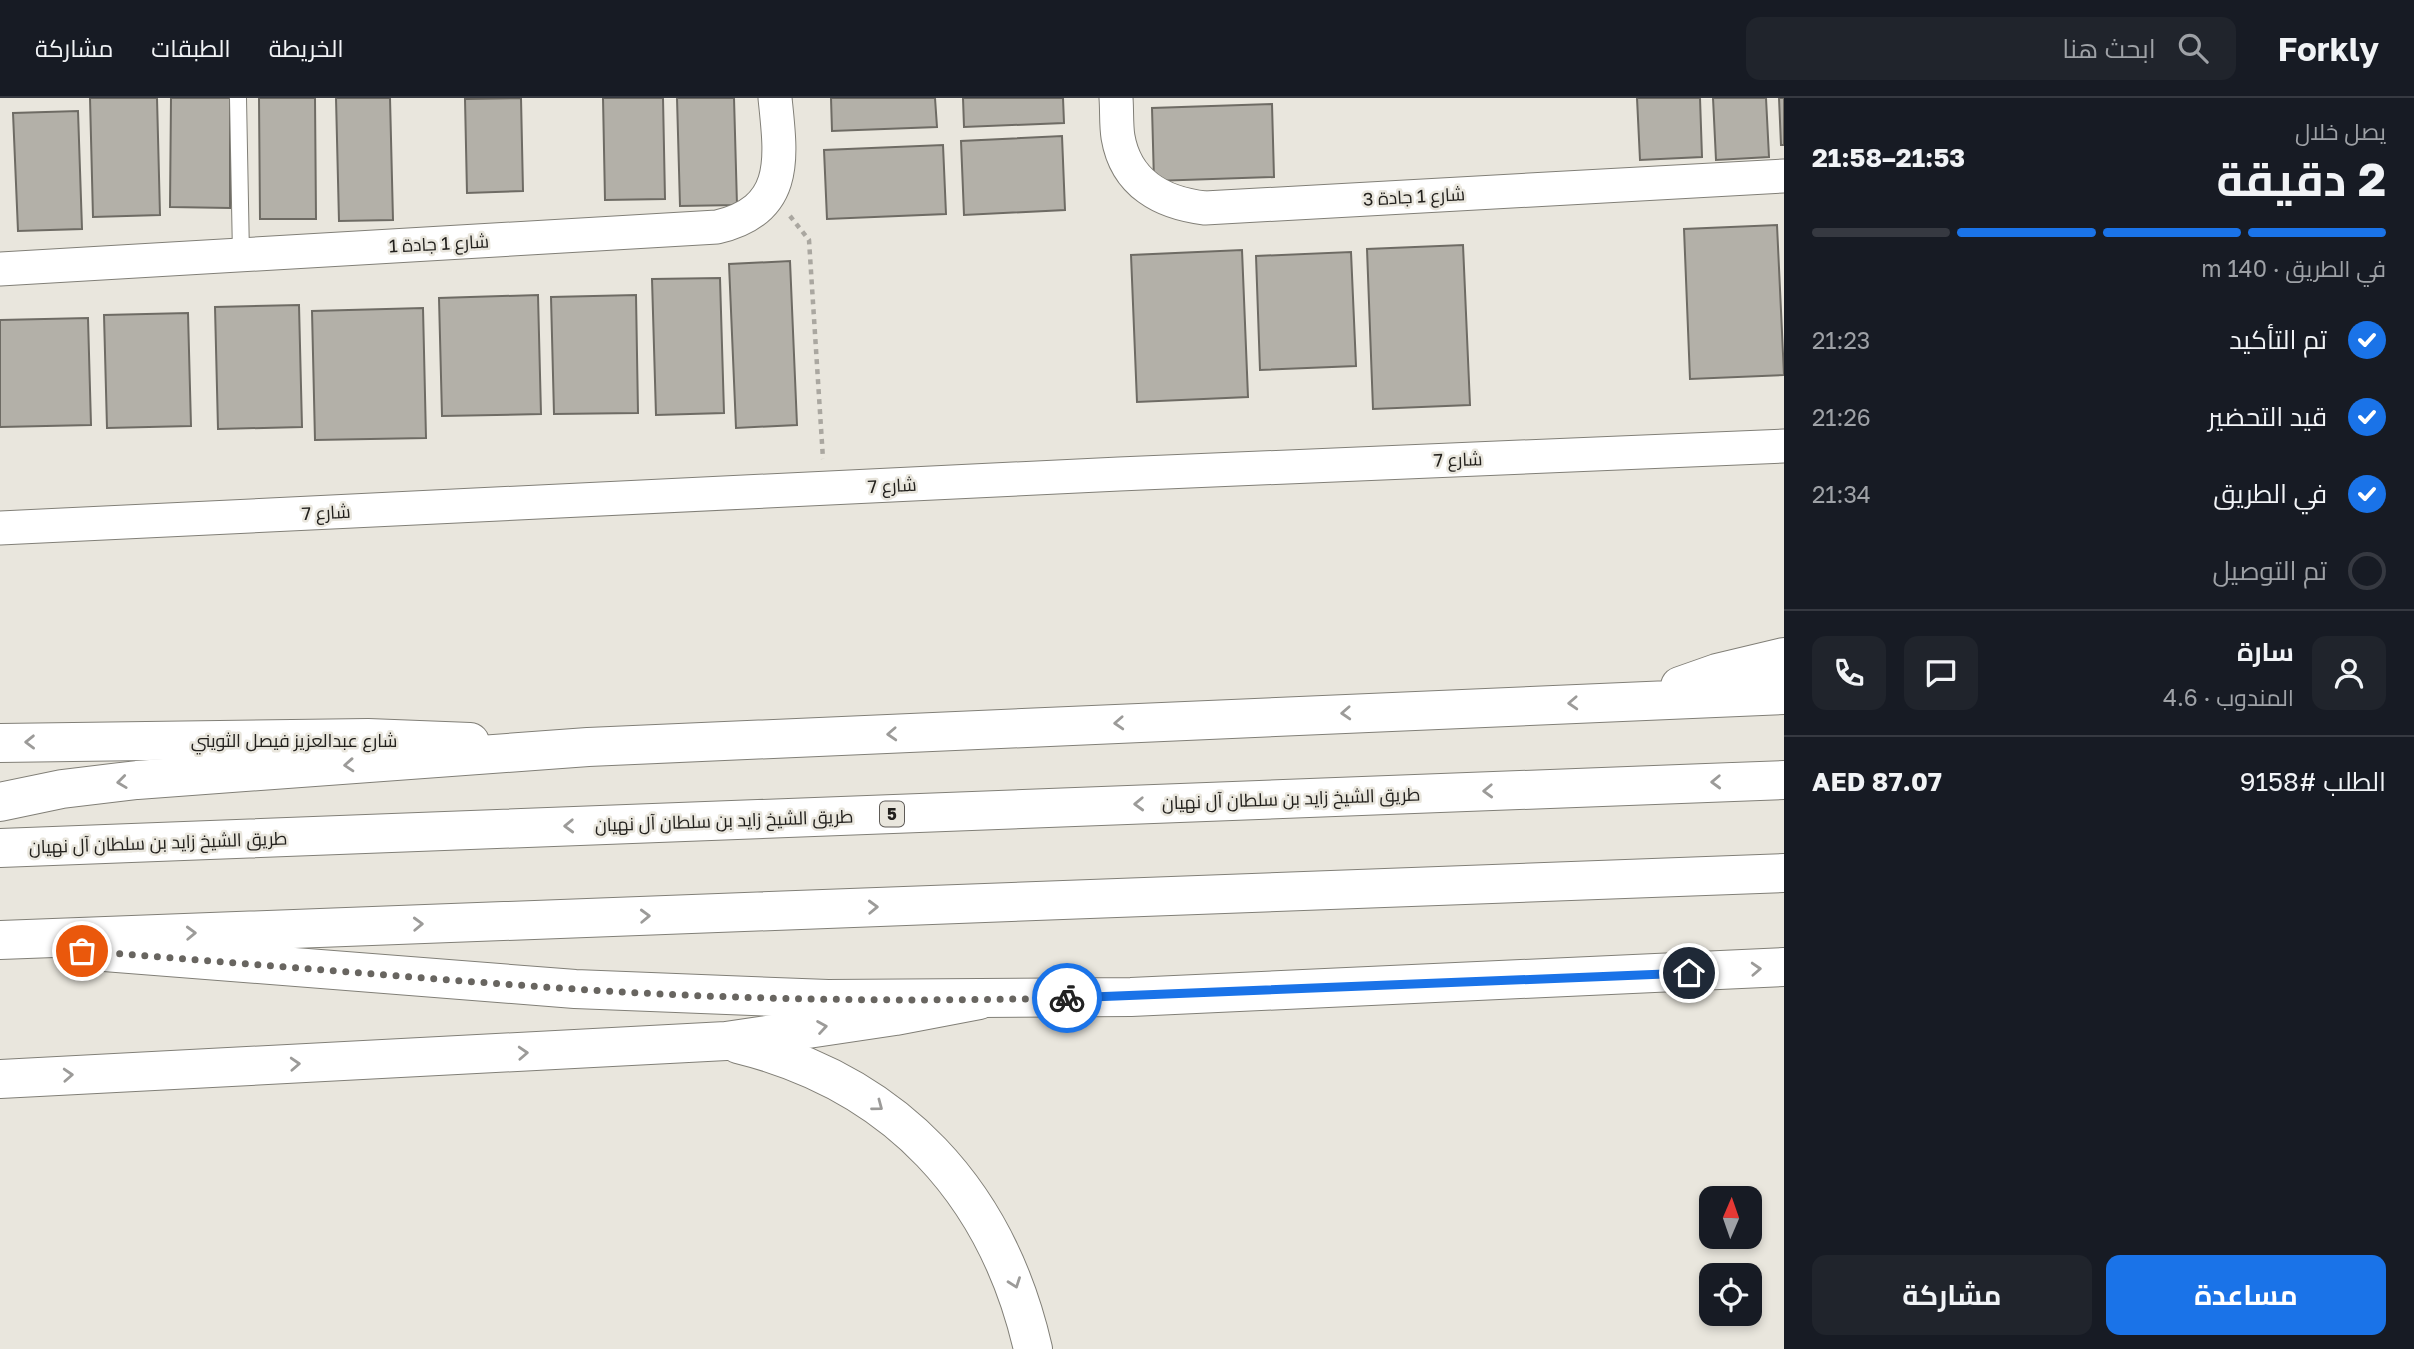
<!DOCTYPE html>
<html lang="ar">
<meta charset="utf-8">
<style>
:root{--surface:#171b24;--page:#20242c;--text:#f1f3f6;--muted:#9ea1a6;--line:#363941;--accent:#1a73e8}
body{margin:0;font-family:"Golos Text",Cairo,sans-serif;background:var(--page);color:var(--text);direction:rtl;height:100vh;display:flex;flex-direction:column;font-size:26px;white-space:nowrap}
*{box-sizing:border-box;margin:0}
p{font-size:23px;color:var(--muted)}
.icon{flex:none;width:38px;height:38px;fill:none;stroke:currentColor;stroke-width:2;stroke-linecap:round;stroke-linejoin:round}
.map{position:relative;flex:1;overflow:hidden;direction:ltr}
.panel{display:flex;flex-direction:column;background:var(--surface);width:630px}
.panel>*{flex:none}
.needle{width:46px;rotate:2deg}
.tools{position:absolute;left:1699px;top:1088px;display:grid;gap:14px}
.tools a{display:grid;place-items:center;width:63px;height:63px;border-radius:14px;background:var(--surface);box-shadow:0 4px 10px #0003;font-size:35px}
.pin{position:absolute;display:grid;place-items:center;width:60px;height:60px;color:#fff;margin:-30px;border:4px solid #fff;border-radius:50%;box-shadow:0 2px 7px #0007}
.courier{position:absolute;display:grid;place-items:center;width:70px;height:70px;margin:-35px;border:5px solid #1a73e8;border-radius:50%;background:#fff;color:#222;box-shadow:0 2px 9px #0007}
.overview em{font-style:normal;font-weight:700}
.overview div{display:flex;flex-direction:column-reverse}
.overview{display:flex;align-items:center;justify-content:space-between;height:119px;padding:0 28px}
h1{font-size:46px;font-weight:700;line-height:52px}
.bar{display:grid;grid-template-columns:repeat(4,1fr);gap:10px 7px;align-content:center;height:84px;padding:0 28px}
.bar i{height:9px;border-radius:5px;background:var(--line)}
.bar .selected{background:var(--accent)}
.bar p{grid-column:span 4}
.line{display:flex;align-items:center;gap:18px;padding:0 28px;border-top:2px solid var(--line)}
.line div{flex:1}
.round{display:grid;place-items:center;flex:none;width:74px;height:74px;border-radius:14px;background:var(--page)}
ol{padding:0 28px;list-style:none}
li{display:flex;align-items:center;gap:21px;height:77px}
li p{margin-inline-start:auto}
li .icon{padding:7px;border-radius:50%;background:var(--accent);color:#fff;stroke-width:4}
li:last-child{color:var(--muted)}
li i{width:38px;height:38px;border:4px solid var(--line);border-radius:50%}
.button{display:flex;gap:14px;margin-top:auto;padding:14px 28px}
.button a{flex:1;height:80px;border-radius:14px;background:var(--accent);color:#fff;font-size:28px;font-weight:700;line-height:80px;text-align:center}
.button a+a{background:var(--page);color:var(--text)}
header{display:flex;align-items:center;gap:42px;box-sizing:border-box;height:98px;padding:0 35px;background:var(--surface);border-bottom:2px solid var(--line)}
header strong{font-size:33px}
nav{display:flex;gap:38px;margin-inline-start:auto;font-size:24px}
.search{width:490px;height:63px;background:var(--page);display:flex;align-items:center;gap:18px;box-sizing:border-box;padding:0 24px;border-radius:14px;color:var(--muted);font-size:26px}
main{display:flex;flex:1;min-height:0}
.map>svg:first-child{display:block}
</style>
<header>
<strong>Forkly</strong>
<div class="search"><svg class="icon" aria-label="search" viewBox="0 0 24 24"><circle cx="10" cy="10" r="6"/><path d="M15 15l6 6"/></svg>ابحث هنا</div>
<nav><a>الخريطة</a><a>الطبقات</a><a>مشاركة</a></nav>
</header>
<main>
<section class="panel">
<div class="overview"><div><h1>2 دقيقة</h1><p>يصل خلال</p></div><em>21:53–21:58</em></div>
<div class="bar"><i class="selected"></i><i class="selected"></i><i class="selected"></i><i></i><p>في الطريق · 140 m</p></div>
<ol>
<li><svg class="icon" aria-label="check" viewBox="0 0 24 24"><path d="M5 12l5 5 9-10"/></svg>تم التأكيد<p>21:23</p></li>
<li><svg class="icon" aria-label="check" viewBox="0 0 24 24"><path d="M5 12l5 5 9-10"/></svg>قيد التحضير<p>21:26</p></li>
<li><svg class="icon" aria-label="check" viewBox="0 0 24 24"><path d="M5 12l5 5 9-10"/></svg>في الطريق<p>21:34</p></li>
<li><i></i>تم التوصيل</li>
</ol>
<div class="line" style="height:126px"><a class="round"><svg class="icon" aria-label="person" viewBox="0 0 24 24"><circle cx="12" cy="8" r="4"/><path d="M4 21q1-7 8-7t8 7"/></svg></a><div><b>سارة</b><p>المندوب · 4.6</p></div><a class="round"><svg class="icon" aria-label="chat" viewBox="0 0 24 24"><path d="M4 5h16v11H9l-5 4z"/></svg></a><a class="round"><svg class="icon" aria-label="phone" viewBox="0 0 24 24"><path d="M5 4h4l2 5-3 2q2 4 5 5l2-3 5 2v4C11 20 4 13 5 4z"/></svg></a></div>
<div class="line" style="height:91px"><div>الطلب #9158</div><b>AED 87.07</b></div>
<div class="button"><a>مساعدة</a><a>مشاركة</a></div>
</section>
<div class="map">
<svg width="1784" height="1251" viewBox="0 0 1784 1251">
<rect width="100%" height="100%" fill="#e9e6dd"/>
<path fill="#b3b0a8" stroke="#6e6b64" stroke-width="2" d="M90 0H157L160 117 93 119Z
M171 0H230V110L170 109Z
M259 0H315L316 121H260Z
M336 0H390L393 122 339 123Z
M521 0 523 93 467 95 465 1Z
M603 0H663L665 101 605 102Z
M677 0H734L737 107 680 108Z
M831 0H935L937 29 832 33Z
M963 0H1063L1064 25 964 29Z
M1637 0H1700L1702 59 1640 62Z
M1713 0H1766L1769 59 1716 62Z
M1779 0H1784V47H1781Z
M1272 6 1274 79 1154 83 1152 10Z
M78 13 82 131 18 133 13 15Z
M1062 38 1065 112 964 117 961 43Z
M943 47 946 116 827 121 824 52Z
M1777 127 1784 277 1690 281 1684 131Z
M1463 147 1470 307 1373 311 1367 151Z
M1242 152 1248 299 1137 304 1131 157Z
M1351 154 1356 268 1260 272 1256 158Z
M790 163 797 327 736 330 729 166Z
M720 180 724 315 656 317 652 181Z
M538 197 541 316 442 318 439 200Z
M636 197 638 315 554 316 551 199Z
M299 207 302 329 218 331 215 209Z
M423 210 426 340 315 342 312 213Z
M188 215 191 328 107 330 104 217Z
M88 220 91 327 0 329V222Z"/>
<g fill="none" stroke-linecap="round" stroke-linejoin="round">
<defs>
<path id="service" d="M238 0 241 157"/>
<path id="minor" d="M1116 0C1117 13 1116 27 1118 39 1126 86 1162 105 1205 110L1784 78
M0 171 717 129C790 112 781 59 775 0
M0 430 1119 376 1784 348"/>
<path id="tertiary" d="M0 645 368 640 470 644"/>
<path id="primary" d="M1680 588 1717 575 1784 559
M0 704 62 691 137 682 588 649 1784 597
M79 852 575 891 828 901 1131 899 1784 869"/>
<path id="motorway" d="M0 750 1784 682
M0 842 1784 775
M738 946C896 985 997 1094 1033 1251
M0 981 726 943 895 918 979 902"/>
</defs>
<use href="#service" stroke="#817f77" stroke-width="18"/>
<use href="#minor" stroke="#817f77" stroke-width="35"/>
<use href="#tertiary" stroke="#817f77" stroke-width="40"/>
<use href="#primary" stroke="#817f77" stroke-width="40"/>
<use href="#motorway" stroke="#817f77" stroke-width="40"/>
<path stroke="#aaa7a0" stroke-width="4.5" stroke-dasharray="5 5" stroke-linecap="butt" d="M790 118 809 142 823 361"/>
<use href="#service" stroke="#fff" stroke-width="16"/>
<use href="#minor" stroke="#fff" stroke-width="33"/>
<use href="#tertiary" stroke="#fff" stroke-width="38"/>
<use href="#primary" stroke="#fff" stroke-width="38"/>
<use href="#motorway" stroke="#fff" stroke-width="38"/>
</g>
<defs><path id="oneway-chevron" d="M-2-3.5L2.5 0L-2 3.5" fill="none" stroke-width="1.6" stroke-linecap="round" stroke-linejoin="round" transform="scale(1.75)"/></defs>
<g stroke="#9c9b99">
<use href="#oneway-chevron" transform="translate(1573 605) rotate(177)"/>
<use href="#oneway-chevron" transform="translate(1346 615) rotate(177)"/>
<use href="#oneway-chevron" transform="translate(1119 625) rotate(177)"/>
<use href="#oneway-chevron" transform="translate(892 636) rotate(177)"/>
<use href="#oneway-chevron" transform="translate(30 644) rotate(179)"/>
<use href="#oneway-chevron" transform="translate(349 667) rotate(176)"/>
<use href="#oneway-chevron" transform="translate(122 684) rotate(173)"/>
<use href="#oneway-chevron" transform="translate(1716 684) rotate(178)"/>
<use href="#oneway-chevron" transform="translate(1488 693) rotate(178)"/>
<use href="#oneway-chevron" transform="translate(1139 706) rotate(178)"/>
<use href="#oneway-chevron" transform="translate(569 728) rotate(178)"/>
<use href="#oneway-chevron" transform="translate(873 809) rotate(-2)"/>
<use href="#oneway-chevron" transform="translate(645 818) rotate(-2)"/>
<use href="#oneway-chevron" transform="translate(418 826) rotate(-2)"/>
<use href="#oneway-chevron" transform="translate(191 835) rotate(-2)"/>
<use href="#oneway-chevron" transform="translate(1756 871) rotate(-3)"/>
<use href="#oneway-chevron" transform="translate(822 929) rotate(-9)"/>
<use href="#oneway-chevron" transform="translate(523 955) rotate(-3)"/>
<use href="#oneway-chevron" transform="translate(295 966) rotate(-3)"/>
<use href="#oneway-chevron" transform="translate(68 977) rotate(-3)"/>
<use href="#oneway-chevron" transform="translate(878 1008) rotate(37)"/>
<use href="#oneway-chevron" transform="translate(1015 1185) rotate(70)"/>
</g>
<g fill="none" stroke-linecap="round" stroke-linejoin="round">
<path stroke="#686560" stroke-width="7" stroke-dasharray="0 12.6" d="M82 853C246 865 410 880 574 891 738 902 903 904 1067 900"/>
<path stroke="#1a73e8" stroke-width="9" d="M1067 900 1689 875"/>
</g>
<g text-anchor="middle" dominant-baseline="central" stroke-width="5" stroke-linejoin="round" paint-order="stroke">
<rect fill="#e9e6dd" stroke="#5e5b57" stroke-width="2" x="880" y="703.5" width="24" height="25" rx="5"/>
<g font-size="16" font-weight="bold" fill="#22201d">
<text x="892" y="716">5</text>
</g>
<g font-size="18" fill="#22201d" stroke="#e9e6dd">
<text transform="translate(1414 98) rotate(-3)">شارع 1 جادة 3</text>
<text transform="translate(439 145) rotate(-3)">شارع 1 جادة 1</text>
<text transform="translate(1458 361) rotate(-2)">شارع 7</text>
<text transform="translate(892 387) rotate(-3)">شارع 7</text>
<text transform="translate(326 414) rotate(-3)">شارع 7</text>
<text x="294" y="642">شارع عبدالعزيز فيصل الثويني</text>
<text transform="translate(1291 700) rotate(-2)">طريق الشيخ زايد بن سلطان آل نهيان</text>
<text transform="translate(724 722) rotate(-2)">طريق الشيخ زايد بن سلطان آل نهيان</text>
<text transform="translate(158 744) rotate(-2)">طريق الشيخ زايد بن سلطان آل نهيان</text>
</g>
</g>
</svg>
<div class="tools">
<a><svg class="needle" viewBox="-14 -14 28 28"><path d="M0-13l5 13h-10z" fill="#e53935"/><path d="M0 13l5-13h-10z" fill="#9ea1a6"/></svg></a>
<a><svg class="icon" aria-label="locate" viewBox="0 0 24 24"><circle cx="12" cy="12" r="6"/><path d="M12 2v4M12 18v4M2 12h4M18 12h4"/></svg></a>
</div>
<div class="pin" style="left:82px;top:853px;background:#ea580c"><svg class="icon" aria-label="bag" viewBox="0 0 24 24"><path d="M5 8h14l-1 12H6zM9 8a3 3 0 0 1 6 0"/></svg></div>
<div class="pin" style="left:1689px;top:875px;background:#1f2937"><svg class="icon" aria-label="home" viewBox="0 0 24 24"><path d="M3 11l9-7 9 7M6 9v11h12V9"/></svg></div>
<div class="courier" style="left:1067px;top:900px"><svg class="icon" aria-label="bike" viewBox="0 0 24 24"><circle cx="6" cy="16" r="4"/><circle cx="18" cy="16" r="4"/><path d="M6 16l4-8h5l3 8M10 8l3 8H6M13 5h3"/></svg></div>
</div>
</main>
